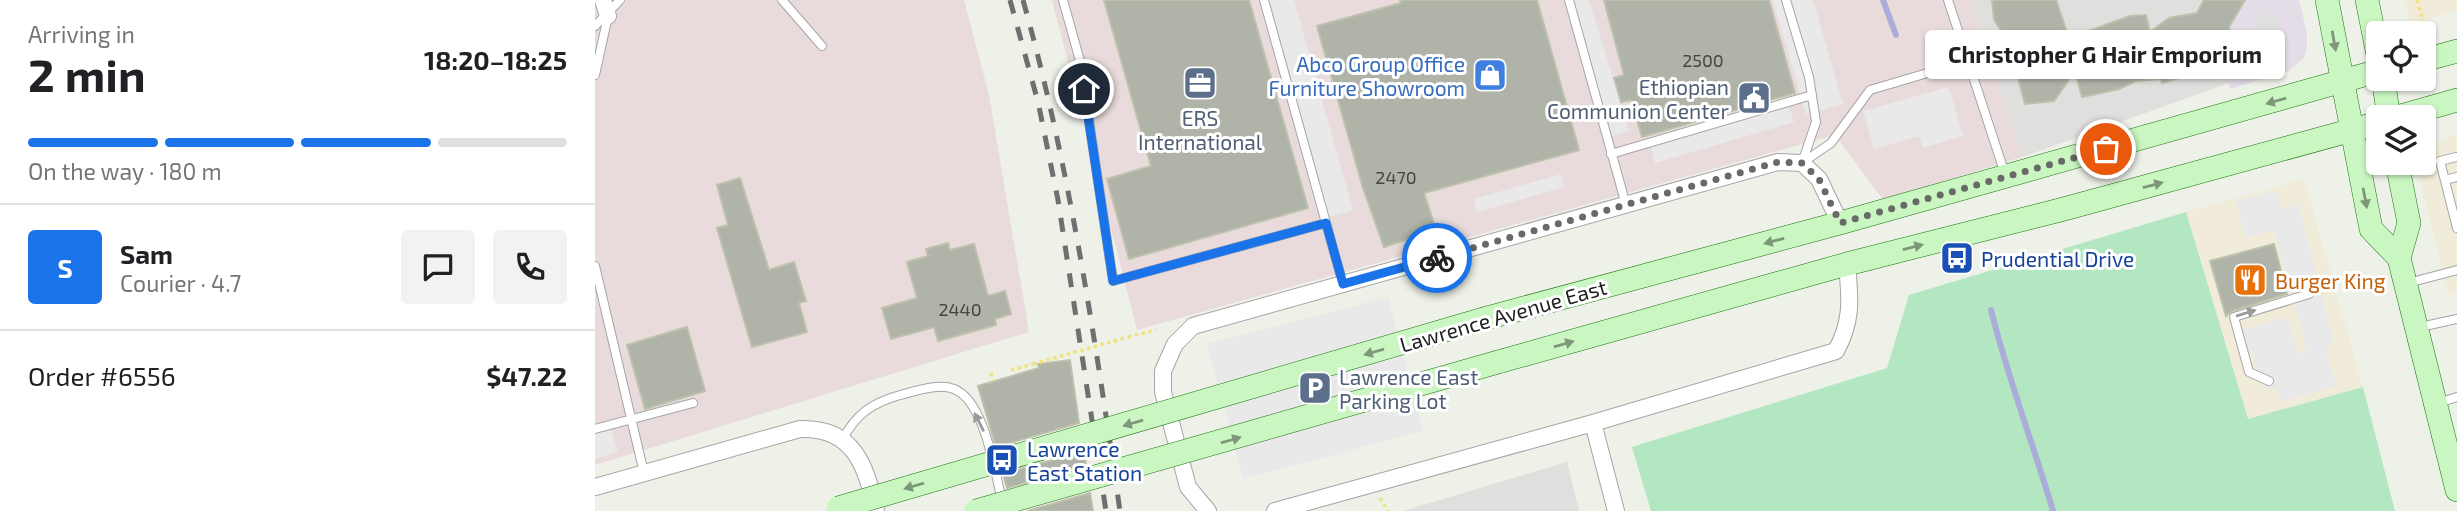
<!DOCTYPE html>
<meta charset="utf-8">
<style>
:root{--surface:#fff;--page:#f2f2f2;--text:#202124;--muted:#757577;--line:#e0e0e0;--accent:#1a73e8}
body{margin:0;font-family:"Exo 2",sans-serif;background:var(--page);color:var(--text);height:100vh;display:flex;flex-direction:column;font-size:26px;white-space:nowrap}
*{box-sizing:border-box;margin:0}
p{font-size:23px;color:var(--muted)}
.icon{flex:none;width:38px;height:38px;fill:none;stroke:currentColor;stroke-width:2;stroke-linecap:round;stroke-linejoin:round}
.map{position:relative;flex:1;overflow:hidden}
.sheet{display:flex;flex-direction:column;background:var(--surface);width:595px}
.sheet>*{flex:none}
.buttons{position:absolute;left:1771px;top:21px;display:grid;gap:14px}
.buttons a{display:grid;place-items:center;width:70px;height:70px;border-radius:7px;background:var(--surface);box-shadow:0 2px 5px #0004;font-size:35px}
.pin{position:absolute;display:grid;place-items:center;width:60px;height:60px;color:#fff;margin:-30px;border:4px solid #fff;border-radius:50%;box-shadow:0 2px 7px #0007}
.courier{position:absolute;display:grid;place-items:center;width:70px;height:70px;margin:-35px;border:5px solid #1a73e8;border-radius:50%;background:#fff;color:#222;box-shadow:0 2px 9px #0007}
.bubble{position:absolute;height:49px;border-radius:7px;background:var(--surface);box-shadow:0 2px 5px #0004;font-size:23px;font-weight:700;line-height:49px;text-align:center}
.head em{font-style:normal;font-weight:700}
.head div{display:flex;flex-direction:column-reverse}
.head{display:flex;align-items:center;justify-content:space-between;height:119px;padding:0 28px}
h1{font-size:46px;font-weight:700;line-height:52px}
.bar{display:grid;grid-template-columns:repeat(4,1fr);gap:10px 7px;align-content:center;height:84px;padding:0 28px}
.bar i{height:9px;border-radius:5px;background:var(--line)}
.bar .active{background:var(--accent)}
.bar p{grid-column:span 4}
.line{display:flex;align-items:center;gap:18px;padding:0 28px;border-top:2px solid var(--line)}
.line div{flex:1}
.round{display:grid;place-items:center;flex:none;width:74px;height:74px;border-radius:7px;background:var(--page)}
main{display:flex;flex:1;min-height:0}
.map>svg:first-child{display:block}
</style>
<main>
<section class="sheet">
<div class="head"><div><h1>2 min</h1><p>Arriving in</p></div><em>18:20–18:25</em></div>
<div class="bar"><i class="active"></i><i class="active"></i><i class="active"></i><i></i><p>On the way · 180 m</p></div>
<div class="line" style="height:126px"><b class="round" style="background:var(--accent);color:#fff">S</b><div><b>Sam</b><p>Courier · 4.7</p></div><a class="round"><svg class="icon" aria-label="chat" viewBox="0 0 24 24"><path d="M4 5h16v11H9l-5 4z"/></svg></a><a class="round"><svg class="icon" aria-label="phone" viewBox="0 0 24 24"><path d="M5 4h4l2 5-3 2q2 4 5 5l2-3 5 2v4C11 20 4 13 5 4z"/></svg></a></div>
<div class="line" style="height:91px"><div>Order #6556</div><b>$47.22</b></div>
</section>
<div class="map">
<svg width="1862" height="511" viewBox="0 0 1862 511">
<rect width="100%" height="100%" fill="#edf1e8"/>
<path fill="#dfdfde" d="M1375 0H1695L1704 58 1427 157Z
M972 462 984 511H808Z"/>
<path fill="#f0ecd9" d="M1809 0H1862V11L1815 24Z
M1862 132V293L1853 295 1823 173 1833 149Z
M1709 179 1768 387 1653 419 1591 212Z"/>
<path fill="#e9dbdb" d="M0 0H369L394 95 434 332 0 465Z
M457 0H1375L1427 157 1288 200 1240 135 542 330Z"/>
<path fill="#b2e7c1" d="M1591 212 1653 419 1768 387 1800 511H1056L1037 447 1292 368 1314 295Z"/>
<path fill="#e9e9e9" d="M670 0H699L758 210 731 218Z
M976 0H994L1034 131 1017 136Z
M1178 0H1218L1248 104 1211 115Z
M1354 87 1368 136 1328 148 1324 136 1279 149 1268 111Z
M1191 96 1199 122 1060 163 1054 138Z
M966 174 969 187 882 212 879 199Z
M1681 191 1686 209 1703 204 1739 342 1731 352 1742 386 1685 402 1680 388 1669 390 1657 352 1650 353 1644 331 1693 317 1704 356 1711 348 1679 230 1650 238 1641 201Z
M793 297 828 431 648 479 612 344Z
M14 422 23 452 0 459V426Z"/>
<path fill="#e4dce6" fill-rule="evenodd" d="M1650 0H1704L1712 33V48L1709 58 1694 71 1635 89 1625 56 1634 48 1637 39 1633 29ZM1668 14H1679L1684 18 1686 30 1679 39 1667 38 1660 29 1663 18Z"/>
<g fill="none" stroke-linecap="round" stroke-linejoin="round">
<path stroke="#acacdb" stroke-width="6" d="M1288 0 1301 35
M1396 310C1413 379 1438 443 1458 511"/>
</g>
<path fill="#b0b3a7" stroke="#bdc1ab" stroke-width="2" d="M509 0H654L713 208 534 259 512 179 556 166Z
M805 0H942L984 150 829 193 841 230 789 247 768 188 722 26 806 3Z
M1009 0H1174L1200 93 1047 137 1036 100 1026 102 1019 78 1029 75Z
M1397 0H1461L1474 38 1535 16 1551 15 1555 32 1574 18 1602 13 1609 0H1650L1634 27 1636 43 1627 58 1629 65 1567 83 1566 79 1541 81 1524 89 1487 97 1480 71 1459 101 1430 104 1422 74 1410 60 1405 29 1399 20Z
M145 178 174 270 199 262 211 301 204 303 212 332 157 347 122 228 133 225 122 185Z
M353 243 355 250 379 244 393 296 410 291 416 314 400 319 401 325 343 341 339 327 296 339 287 308 322 298 312 262 333 256 331 249Z
M1679 244 1692 294 1637 311 1631 316 1615 261Z
M92 327 110 391 50 409 32 345Z
M475 360 484 423 401 447 383 386 444 368 443 364Z
M489 451 491 465 412 488 408 474Z
M495 493 498 511H432Z"/>
<g fill="none" stroke-linecap="round" stroke-linejoin="round">
<defs>
<path id="service" d="M187 0 227 46
M468 0 485 61 518 281 731 223
M669 0 748 284
M974 0 1031 205
M1191 0 1214 77 1221 122 1207 163
M1353 0 1410 174
M0 26 25 0
M0 75 13 16
M1016 154 1217 95
M1861 157 1845 161 1862 228
M1207 163 1236 143 1275 90 1373 61
M1850 180 1862 177
M0 266 49 473
M1813 283 1862 270
M1825 327 1862 319
M1674 381 1654 372 1639 317 1714 294
M1843 403 1862 397
M0 429 98 403
M248 439C261 414 277 403 305 395 321 391 343 383 359 389 390 401 400 473 407 501"/>
<path id="minor" d="M8 0 13 16
M998 423 1021 511
M0 487 205 429C259 427 271 466 281 511
M613 511 593 487 568 392V371L580 344 598 326 1183 162 1207 163 1224 179 1245 223
M680 511 998 423 1241 351C1258 320 1255 298 1252 264"/>
<path id="secondary" d="M1732 0 1776 229 1804 258 1862 490
M1772 0 1783 55
M1829 60 1862 51
M1788 79 1794 117
M1802 117 1862 100
M1802 163 1814 223 1804 258
M892 318 1245 223 1783 71
M903 362 1252 264 1469 209 1783 123"/>
</defs>
<use href="#service" stroke="#a5a5a5" stroke-width="10"/>
<use href="#minor" stroke="#a5a5a5" stroke-width="18"/>
<use href="#secondary" stroke="#18730d" stroke-width="24"/>
<path stroke="#f1e379" stroke-width="3.5" stroke-dasharray="3.5 3.5" stroke-linecap="butt" d="M1822 0 1830 27
M533 337 561 330
M416 370 438 364
M396 373 398 381
M785 498 793 511"/>
<use href="#service" stroke="#fff" stroke-width="8"/>
<use href="#minor" stroke="#fff" stroke-width="16"/>
<use href="#secondary" stroke="#caf6c1" stroke-width="23"/>
<path stroke="#6f6f6f" stroke-width="5" stroke-dasharray="14 14" stroke-linecap="butt" d="M415 0 443 102 463 200 511 511
M428 0C475 168 500 339 525 511"/>
<defs>
<path id="secondary-bridge" d="M243 508 892 318
M381 511 903 362"/>
</defs>
<use href="#secondary-bridge" stroke="#18730d" stroke-width="24" stroke-linecap="butt"/>
<path stroke="#f1e379" stroke-width="3.5" stroke-dasharray="3.5 3.5" stroke-linecap="butt" d="M438 364 533 337"/>
<use href="#secondary-bridge" stroke="#caf6c1" stroke-width="23"/>
</g>
<defs><path id="oneway-solid" d="M-6-.8H1V-3.2L6.5 0L1 3.2V.8H-6Z" transform="scale(1.75)"/></defs>
<g fill="#7e9679">
<use href="#oneway-solid" transform="translate(1739 41) rotate(80)"/>
<use href="#oneway-solid" transform="translate(1681 101) rotate(164)"/>
<use href="#oneway-solid" transform="translate(1558 185) rotate(-15)"/>
<use href="#oneway-solid" transform="translate(1770 198) rotate(79)"/>
<use href="#oneway-solid" transform="translate(1179 241) rotate(165)"/>
<use href="#oneway-solid" transform="translate(1318 247) rotate(-14)"/>
<use href="#oneway-solid" transform="translate(969 344) rotate(-16)"/>
<use href="#oneway-solid" transform="translate(779 352) rotate(164)"/>
<use href="#oneway-solid" transform="translate(538 423) rotate(164)"/>
<use href="#oneway-solid" transform="translate(636 440) rotate(-16)"/>
<use href="#oneway-solid" transform="translate(319 486) rotate(164)"/>
</g>
<g fill="#9b9b9b">
<use href="#oneway-solid" transform="translate(1651 313) rotate(-17)"/>
<use href="#oneway-solid" transform="translate(384 422) rotate(-117)"/>
</g>
<g fill="none" stroke-linecap="round" stroke-linejoin="round">
<path stroke="#686a67" stroke-width="7" stroke-dasharray="0 12.6" d="M842 258 1183 162 1207 163 1224 179 1245 223 1511 149"/>
<path stroke="#1a73e8" stroke-width="9" d="M489 89 518 281 731 223 748 284 842 258"/>
</g>
<defs>
<symbol id="shop-square" viewBox="-11 -11 22 22"><rect x="-9" y="-9" width="18" height="18" rx="4" fill="#3f7fe0" stroke="#fff"/><path d="M-5-2.5h2.3a2.7 3.5 0 0 1 5.4 0H5L5.5 6h-11ZM-1.5-2.5h3a1.5 2.3 0 0 0-3 0Z" fill="#fff"/></symbol>
<symbol id="office-square" viewBox="-11 -11 22 22"><rect x="-9" y="-9" width="18" height="18" rx="4" fill="#5c6f8a" stroke="#fff"/><path d="M-6-3h4V-5.5h4V-3h4V5H-6ZM-1-4.5V-3h2v-1.5ZM-6 0V1H6V0Z" fill="#fff"/></symbol>
<symbol id="civic-square" viewBox="-11 -11 22 22"><rect x="-9" y="-9" width="18" height="18" rx="4" fill="#5c6f8a" stroke="#fff"/><path d="M-.6-6.5H3V-4.5H.6V-3L4-1V1h2V6H-6V1h2V-1L-.6-3ZM-1.2 2.5V6h2.4V2.5Z" fill="#fff"/></symbol>
<symbol id="bus-square" viewBox="-11 -11 22 22"><rect x="-9" y="-9" width="18" height="18" rx="4" fill="#1a4fb4" stroke="#fff"/><path d="M-5-6H5V4H4V6H2V4H-2V6H-4V4H-5ZM-3.5-4V0h7V-4ZM-3.5 1.2v1.5H-2V1.2ZM2 1.2v1.5H3.5V1.2Z" fill="#fff"/></symbol>
<symbol id="restaurant-square" viewBox="-11 -11 22 22"><rect x="-9" y="-9" width="18" height="18" rx="4" fill="#e8710a" stroke="#fff"/><path d="M-5-6h1v4h1v-4h1v4h1v-4h1v5L-1.5 .5V6h-2V.5L-5-1ZM5-6V6H3V1.5H1.5Q1.5-4 5-6Z" fill="#fff"/></symbol>
<symbol id="parking-square" viewBox="-11 -11 22 22"><rect x="-9" y="-9" width="18" height="18" rx="4" fill="#5c6f8a" stroke="#fff"/><path d="M-3.5-5.5H1a3.5 3.5 0 0 1 0 7H-1V5.5H-3.5ZM-1-3.4V-.6H.8a1.4 1.4 0 0 0 0-2.8Z" fill="#fff"/></symbol>
</defs>
<g fill-rule="evenodd">
<use href="#shop-square" x="876" y="56" width="38" height="38"/>
<use href="#office-square" x="586" y="64" width="38" height="38"/>
<use href="#civic-square" x="1140" y="79" width="38" height="38"/>
<use href="#bus-square" x="1343" y="239" width="38" height="38"/>
<use href="#restaurant-square" x="1636" y="261" width="38" height="38"/>
<use href="#parking-square" x="701" y="369" width="38" height="38"/>
<use href="#bus-square" x="388" y="441" width="38" height="38"/>
</g>
<g text-anchor="middle" dominant-baseline="central" stroke-width="6" stroke-linejoin="round" paint-order="stroke">
<g font-size="18" fill="#454642">
<text x="1108" y="60">2500</text>
<text x="801" y="177">2470</text>
<text x="365" y="309">2440</text>
</g>
<g font-size="21" fill="#366cbe" stroke="#fff" text-anchor="end">
<text x="870" y="63">Abco Group Office<tspan x="870" dy="24">Furniture Showroom</tspan></text>
</g>
<g font-size="21" fill="#4e5e75" stroke="#fff" text-anchor="end">
<text x="1134" y="86">Ethiopian<tspan x="1134" dy="24">Communion Center</tspan></text>
<text x="605" y="117" text-anchor="middle">ERS<tspan x="605" dy="24">International</tspan></text>
<text x="744" y="376" text-anchor="start">Lawrence East<tspan x="744" dy="24">Parking Lot</tspan></text>
</g>
<g font-size="21" fill="#164399" stroke="#fff" text-anchor="start">
<text x="1386" y="258">Prudential Drive</text>
<text x="432" y="448">Lawrence<tspan x="432" dy="24">East Station</tspan></text>
</g>
<g font-size="21" fill="#c56008" stroke="#fff" text-anchor="start">
<text x="1680" y="280">Burger King</text>
</g>
<g font-size="21" fill="#212121" stroke="#fff">
<text transform="translate(908 315) rotate(-16)">Lawrence Avenue East</text>
</g>
</g>
</svg>
<div class="buttons">
<a><svg class="icon" aria-label="locate" viewBox="0 0 24 24"><circle cx="12" cy="12" r="6"/><path d="M12 2v4M12 18v4M2 12h4M18 12h4"/></svg></a>
<a><svg class="icon" aria-label="layers" viewBox="0 0 24 24"><path d="M12 4l9 5-9 5-9-5zM3 14l9 5 9-5"/></svg></a>
</div>
<div class="pin" style="left:1511px;top:149px;background:#ea580c"><svg class="icon" aria-label="bag" viewBox="0 0 24 24"><path d="M5 8h14l-1 12H6zM9 8a3 3 0 0 1 6 0"/></svg></div>
<div class="pin" style="left:489px;top:89px;background:#1f2937"><svg class="icon" aria-label="home" viewBox="0 0 24 24"><path d="M3 11l9-7 9 7M6 9v11h12V9"/></svg></div>
<div class="courier" style="left:842px;top:258px"><svg class="icon" aria-label="bike" viewBox="0 0 24 24"><circle cx="6" cy="16" r="4"/><circle cx="18" cy="16" r="4"/><path d="M6 16l4-8h5l3 8M10 8l3 8H6M13 5h3"/></svg></div>
<div class="bubble" style="left:1330px;top:30px;width:360px">Christopher G Hair Emporium</div>
</div>
</main>
